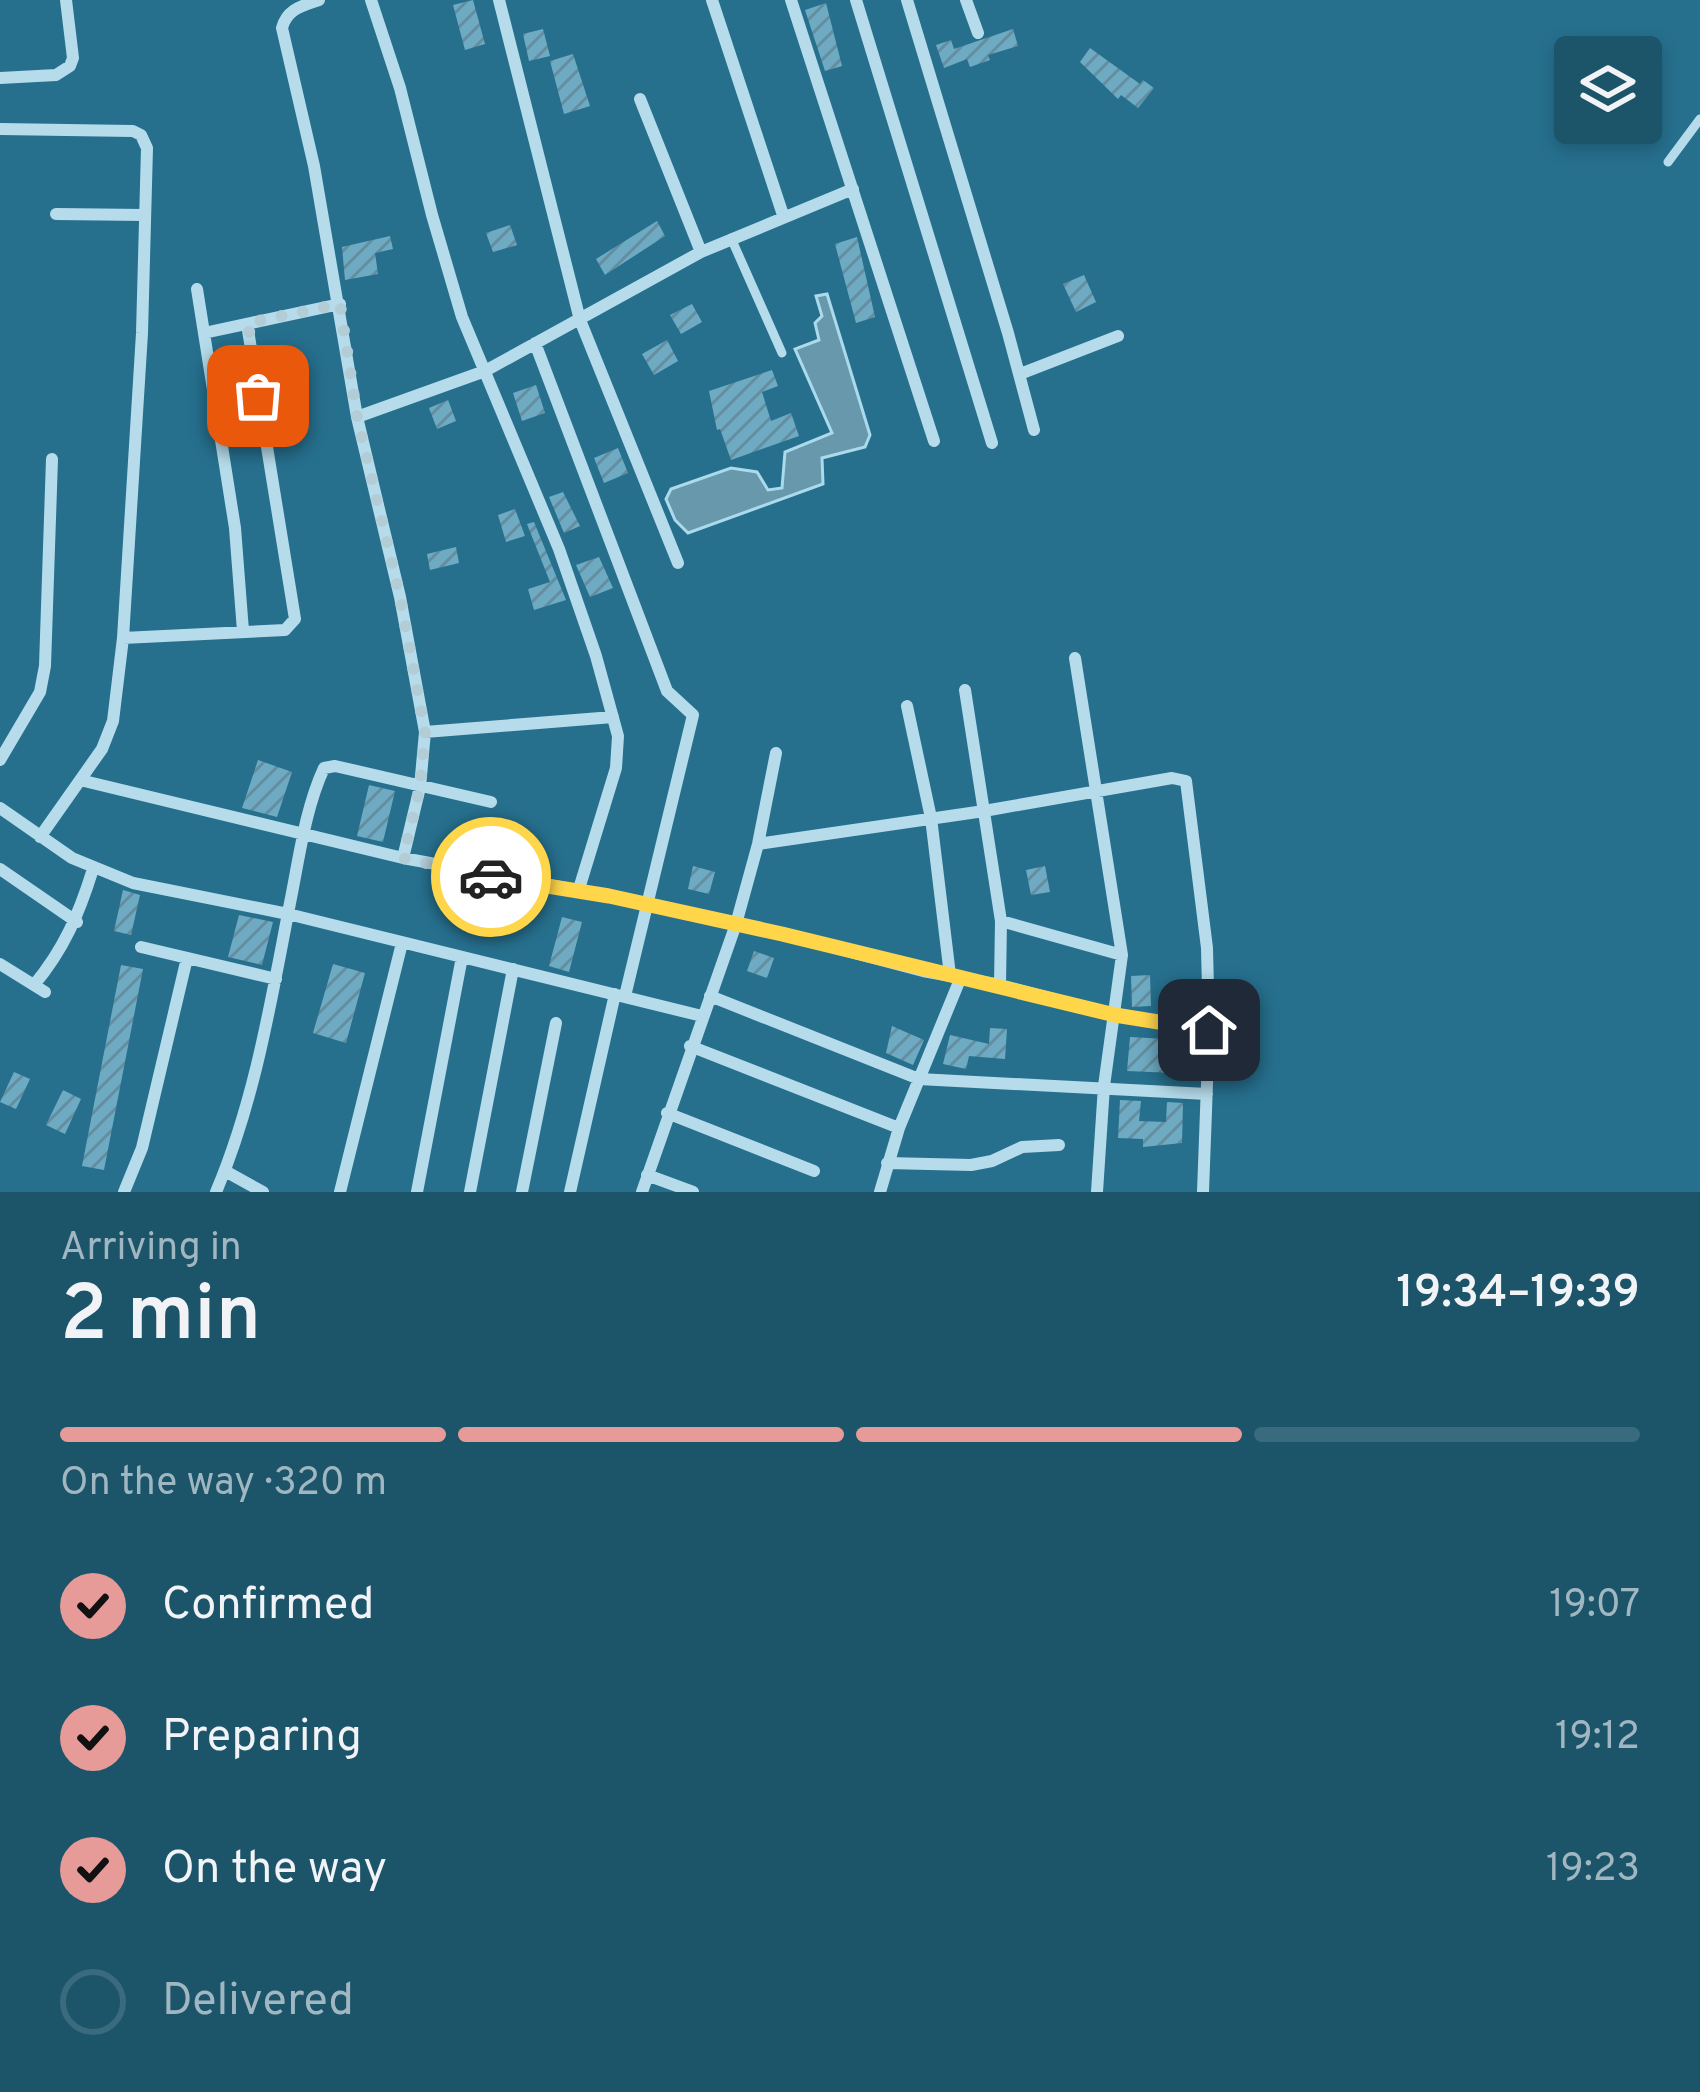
<!DOCTYPE html>
<meta charset="utf-8">
<style>
:root{--surface:#1c546a;--page:#295e72;--text:#f1f3f6;--muted:#a0b7c1;--line:#3a6a7e;--accent:#e69b98}
body{margin:0;font-family:Overpass,sans-serif;background:var(--page);color:var(--text);height:100vh;display:flex;flex-direction:column;font-size:45px;white-space:nowrap}
*{box-sizing:border-box;margin:0}
p{font-size:39px;color:var(--muted)}
.icon{flex:none;width:66px;height:66px;fill:none;stroke:currentColor;stroke-width:2;stroke-linecap:round;stroke-linejoin:round}
.map{position:relative;height:1192px;overflow:hidden}
.sheet{display:flex;flex-direction:column;background:var(--surface);flex:1}
.sheet>*{flex:none}
.buttons{position:absolute;left:1554px;top:36px;display:grid;gap:24px}
.buttons a{display:grid;place-items:center;width:108px;height:108px;border-radius:12px;background:var(--surface);box-shadow:0 6px 18px #0003;font-size:60px}
.pin{position:absolute;display:grid;place-items:center;width:102px;height:102px;color:#fff;margin:-51px;border-radius:24px;box-shadow:0 6px 18px #0006}
.courier{position:absolute;display:grid;place-items:center;width:120px;height:120px;margin:-60px;border:9px solid #ffd54a;border-radius:50%;background:#fff;color:#222;box-shadow:0 3px 15px #0007}
.head em{font-style:normal;font-weight:600}
.head div{display:flex;flex-direction:column-reverse}
.head{display:flex;align-items:center;justify-content:space-between;height:204px;padding:0 60px}
h1{font-size:78px;font-weight:600;line-height:90px}
.bar{display:grid;grid-template-columns:repeat(4,1fr);gap:18px 12px;align-content:center;height:144px;padding:0 60px}
.bar i{height:15px;border-radius:9px;background:var(--line)}
.bar .active{background:var(--accent)}
.bar p{grid-column:span 4}
ol{padding:0 60px;list-style:none}
li{display:flex;align-items:center;gap:36px;height:132px}
li p{margin-inline-start:auto}
li .icon{padding:12px;border-radius:50%;background:var(--accent);color:#111;stroke-width:4}
li:last-child{color:var(--muted)}
li i{width:66px;height:66px;border:6px solid var(--line);border-radius:50%}
.map>svg:first-child{display:block}
</style>
<div class="map">
<svg width="1700" height="1192" viewBox="0 0 1700 1192">
<defs>
<pattern id="building-hatch" width="6" height="6" patternUnits="userSpaceOnUse" patternTransform="scale(3)"><rect width="6" height="6" fill="#6eabc2"/><path d="M-1 1l2-2M0 6l6-6M5 7l2-2" fill="none" stroke="#648e9f"/></pattern>
</defs>
<rect width="100%" height="100%" fill="#26708e"/>
<path fill="#6898ab" stroke="#aadaeb" stroke-width="3" d="M827 294 870 435 865 447 822 458 823 484 688 533 675 520 666 499 671 489 731 468 757 472 768 490 782 488 785 452 832 433 795 349 819 340 815 323 822 316 816 296Z"/>
<path fill="url(#building-hatch)" d="M473 0 485 44 465 50 453 5Z
M826 3 842 66 825 71 805 10Z
M543 29 550 56 529 61 523 34Z
M1013 29 1018 46 988 55 990 60 970 67 967 59 944 68 936 45 951 40 954 49Z
M1090 48 1140 84 1143 80 1154 88 1138 108 1121 95 1118 99 1080 62Z
M573 54 590 106 564 114 550 61Z
M657 221 665 236 605 275 596 259Z
M510 225 517 245 493 252 486 233Z
M390 236 393 249 375 253 378 274 345 280 342 247Z
M857 237 875 317 856 323 835 244Z
M1084 275 1096 302 1076 312 1063 284Z
M692 304 702 322 681 334 670 315Z
M667 340 678 361 654 375 642 354Z
M772 370 778 386 762 392 771 421 791 413 799 436 731 460 720 429 717 430 709 391Z
M536 385 545 413 522 421 513 393Z
M448 400 456 421 437 429 429 408Z
M618 448 628 473 604 483 594 458Z
M563 492 580 526 564 533 549 497Z
M515 509 525 536 506 542 498 515Z
M534 522 566 600 534 610 528 589 550 582 527 524Z
M456 547 459 563 430 570 427 554Z
M599 557 613 588 590 597 576 565Z
M258 760 292 772 277 817 242 808Z
M369 785 395 791 383 842 357 836Z
M693 866 715 872 709 894 688 889Z
M1045 866 1050 892 1031 895 1026 870Z
M123 890 140 895 131 935 114 931Z
M239 915 273 922 262 965 228 957Z
M562 917 582 922 569 972 549 966Z
M754 951 774 958 767 978 747 971Z
M333 964 365 973 346 1043 313 1033Z
M121 965 143 969 104 1170 82 1166Z
M1150 975 1151 1006 1132 1007 1131 976Z
M892 1026 924 1040 913 1065 886 1053Z
M990 1028 1007 1029 1005 1059 969 1056 966 1069 943 1064 950 1035 989 1044Z
M1130 1037 1183 1040 1182 1054 1198 1055 1197 1074 1127 1071Z
M14 1072 30 1079 16 1109 0 1102Z
M63 1090 81 1099 65 1134 46 1125Z
M1120 1100 1141 1101 1139 1121 1166 1122 1167 1102 1183 1103 1182 1143 1143 1147V1139L1118 1138Z"/>
<g fill="none" stroke-linecap="round" stroke-linejoin="round">
<path stroke="#b6dceb" stroke-width="9" d="M1668 162 1700 119
M731 238 782 353"/>
<path stroke="#b6dceb" stroke-width="12" d="M319 0C302 6 287 9 282 28L314 166 357 417 400 597 425 732 420 787 403 858
M371 0 400 88 432 215 462 317 559 549 596 656 618 736 616 768 578 892
M499 0 580 320 678 563
M712 0 783 215
M791 0 934 441
M856 0 992 443
M907 0 1008 333 1034 430
M966 0 978 33
M0 78 56 75 70 66 73 58 66 0
M640 99 701 252
M0 129 133 131 141 135 147 148 142 333 123 638 113 721 102 749 40 837
M56 214 144 215
M197 289 235 528 243 631
M204 333 340 304
M535 343 667 691 693 715 625 996
M1020 374 1118 336
M357 417 485 371 701 252 853 189
M123 638 285 630 295 619 247 324
M1075 658 1122 955 1104 1086 1097 1192
M965 690 1001 921 1000 985
M907 706 931 818 950 975
M425 732 613 717
M0 760 40 692 45 666 52 459
M80 780 403 858 609 896 782 934 923 971 1000 985 1115 1015 1209 1030
M0 808 72 858 133 883 288 914 702 1016
M758 844 984 811 1172 778 1186 781 1207 948 1209 1030 1203 1192
M0 869 77 922
M1001 921 1122 955
M141 947 276 979
M0 964 45 992
M34 985C64 949 79 914 93 869
M710 996 919 1079 1207 1094
M690 1046 899 1128
M667 1113 814 1171
M887 1163 971 1165 992 1161 1022 1147 1059 1145
M225 1171 263 1192
M647 1175 693 1192
M124 1192 142 1148 187 958
M216 1192C255 1100 271 1001 290 903 299 859 305 809 324 768L335 766 491 802
M340 1192 402 943
M417 1192 462 957
M470 1192 513 969
M522 1192 556 1023
M570 1192 615 994
M642 1192 736 924 758 844 776 753
M880 1192 899 1128 961 977"/>
</g>
<g fill="none" stroke-linecap="round" stroke-linejoin="round">
<path stroke="#b3cdd7" stroke-width="12" stroke-dasharray="0 21.6" d="M258 396 248 323 340 304 357 417 400 597 425 732 420 787 403 858 491 877"/>
<path stroke="#ffd54a" stroke-width="15" d="M491 877 609 896 782 934 1115 1015 1209 1030"/>
</g>
</svg>
<div class="buttons">
<a><svg class="icon" aria-label="layers" viewBox="0 0 24 24"><path d="M12 4l9 5-9 5-9-5zM3 14l9 5 9-5"/></svg></a>
</div>
<div class="pin" style="left:258px;top:396px;background:#ea580c"><svg class="icon" aria-label="bag" viewBox="0 0 24 24"><path d="M5 8h14l-1 12H6zM9 8a3 3 0 0 1 6 0"/></svg></div>
<div class="pin" style="left:1209px;top:1030px;background:#1f2937"><svg class="icon" aria-label="home" viewBox="0 0 24 24"><path d="M3 11l9-7 9 7M6 9v11h12V9"/></svg></div>
<div class="courier" style="left:491px;top:877px"><svg class="icon" aria-label="car" viewBox="0 0 24 24"><path d="M5 17H2v-5l4-1 3-4h7l3 4 3 1v5h-3M9 17h6M6 11h13"/><circle cx="7" cy="17" r="2"/><circle cx="17" cy="17" r="2"/></svg></div>
</div>
<section class="sheet">
<div class="head"><div><h1>2 min</h1><p>Arriving in</p></div><em>19:34–19:39</em></div>
<div class="bar"><i class="active"></i><i class="active"></i><i class="active"></i><i></i><p>On the way · 320 m</p></div>
<ol>
<li><svg class="icon" aria-label="check" viewBox="0 0 24 24"><path d="M5 12l5 5 9-10"/></svg>Confirmed<p>19:07</p></li>
<li><svg class="icon" aria-label="check" viewBox="0 0 24 24"><path d="M5 12l5 5 9-10"/></svg>Preparing<p>19:12</p></li>
<li><svg class="icon" aria-label="check" viewBox="0 0 24 24"><path d="M5 12l5 5 9-10"/></svg>On the way<p>19:23</p></li>
<li><i></i>Delivered</li>
</ol>
</section>
